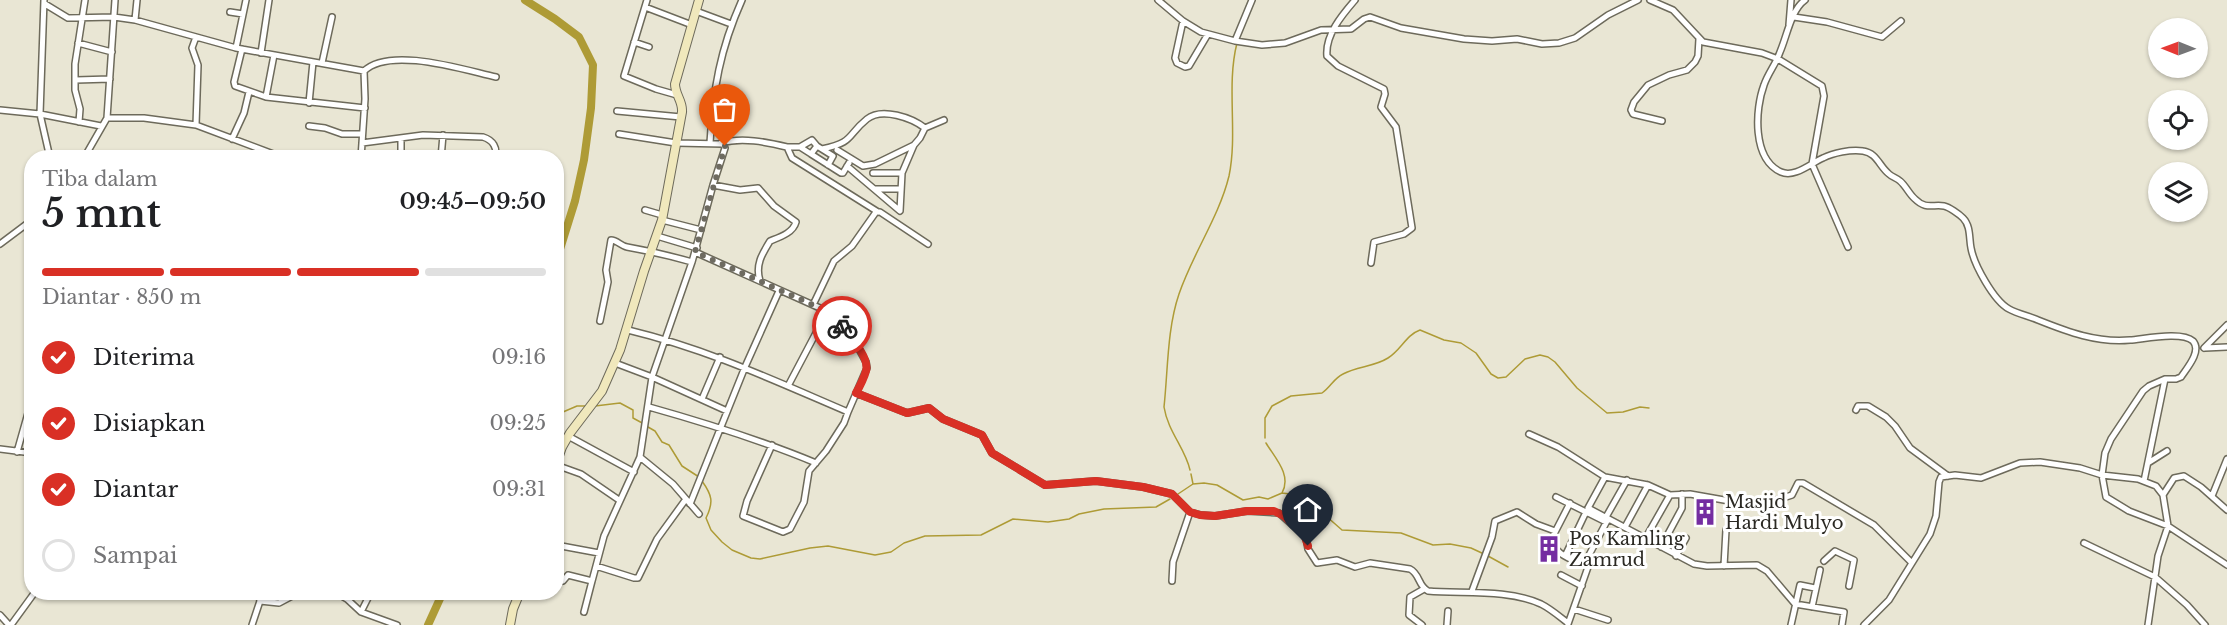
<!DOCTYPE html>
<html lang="id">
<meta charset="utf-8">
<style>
:root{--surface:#fff;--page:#f6f6f6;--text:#202124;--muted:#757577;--line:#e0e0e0;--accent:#d93025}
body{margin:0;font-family:"Libre Baskerville",serif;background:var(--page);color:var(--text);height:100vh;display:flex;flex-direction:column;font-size:22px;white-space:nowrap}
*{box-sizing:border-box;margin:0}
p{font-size:20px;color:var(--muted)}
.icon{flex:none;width:33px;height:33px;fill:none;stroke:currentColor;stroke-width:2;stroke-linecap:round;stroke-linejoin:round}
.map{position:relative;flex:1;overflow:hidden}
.panel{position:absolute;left:24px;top:150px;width:540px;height:450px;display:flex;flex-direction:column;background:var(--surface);border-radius:24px;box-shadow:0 2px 4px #0004}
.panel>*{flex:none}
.needle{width:39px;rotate:271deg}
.buttons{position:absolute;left:2148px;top:18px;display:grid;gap:12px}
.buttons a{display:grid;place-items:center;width:60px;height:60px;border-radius:50%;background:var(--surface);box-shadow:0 2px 4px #0004;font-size:30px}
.pin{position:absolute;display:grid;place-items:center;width:51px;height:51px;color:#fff;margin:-62px -26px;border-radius:50% 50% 50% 0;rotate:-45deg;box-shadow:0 0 6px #0007}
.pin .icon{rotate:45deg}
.courier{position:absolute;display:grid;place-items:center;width:60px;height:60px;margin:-30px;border:4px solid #d93025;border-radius:50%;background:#fff;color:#222;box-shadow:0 2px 8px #0007}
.head em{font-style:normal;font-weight:600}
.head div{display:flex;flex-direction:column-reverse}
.head{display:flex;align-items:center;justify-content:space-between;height:102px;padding:0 18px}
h1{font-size:39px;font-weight:600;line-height:45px}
.bar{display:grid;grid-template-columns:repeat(4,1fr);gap:9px 6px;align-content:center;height:72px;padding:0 18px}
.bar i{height:8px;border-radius:4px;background:var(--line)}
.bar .current{background:var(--accent)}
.bar p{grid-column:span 4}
ol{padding:0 18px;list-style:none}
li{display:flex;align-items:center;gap:18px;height:66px}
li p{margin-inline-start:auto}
li .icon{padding:6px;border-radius:50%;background:var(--accent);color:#fff;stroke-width:4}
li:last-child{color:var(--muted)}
li i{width:33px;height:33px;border:3px solid var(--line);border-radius:50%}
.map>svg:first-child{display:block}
</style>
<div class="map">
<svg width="2227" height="625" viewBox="0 0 2227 625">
<rect width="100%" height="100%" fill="#e9e6d4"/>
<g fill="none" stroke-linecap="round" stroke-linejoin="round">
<path stroke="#ae9b36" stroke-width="1.5" d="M595 406 620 403 633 410V418L644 424
M556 415 577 406H586
M648 427 655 431 662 442 669 445 682 466 699 477
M1265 438V418L1272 406 1291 396 1322 393C1331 387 1333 379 1343 374 1357 366 1374 367 1388 358 1401 350 1406 335 1420 330L1444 340 1461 343 1476 353 1491 374 1498 378 1506 377 1525 359 1540 355 1548 357 1555 362 1577 388 1607 413 1623 412 1640 407 1649 408
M1266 443C1275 458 1292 475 1282 493
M1190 470C1185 448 1168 432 1164 407 1168 370 1167 329 1179 294 1193 253 1219 217 1229 176 1238 133 1226 86 1237 43
M702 481C712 495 714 502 706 518L711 530 722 542 732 550 751 558 760 559 810 548 828 546 875 555 891 552 904 543 925 536 981 535 1013 519 1048 522 1069 519 1079 514 1104 509 1156 507 1170 499
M1193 484 1204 483 1217 485 1243 500 1259 497 1268 499 1282 493 1290 494 1310 502 1342 530 1401 533 1433 545 1450 544 1471 548 1484 554
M1178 494 1193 484 1191 474
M1488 556 1508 567"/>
<path stroke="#ae9b36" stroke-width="8" d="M525 0 555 19 579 37 593 65 591 108 584 160 575 201 556 262
M428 625 443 592"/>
<defs>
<path id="street" d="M44 0 40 114 101 126
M647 0 624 76 656 89 677 95
M1158 0 1183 21 1201 32 1235 41 1262 45 1285 43 1321 30 1351 29 1364 19 1370 17 1401 28 1464 39 1492 41 1517 39 1542 44 1559 43 1575 38 1608 15 1638 0
M1355 0C1342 15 1325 35 1327 56L1338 66 1384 89 1385 94 1381 107 1396 127 1412 228 1404 234 1374 242 1371 263
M1650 0 1673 10 1703 42 1762 53 1778 59 1822 86 1824 96 1812 164 1848 247
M1805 0C1791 10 1787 36 1780 52 1776 64 1768 73 1764 85 1755 109 1752 159 1781 172 1795 178 1811 163 1823 158 1833 153 1851 149 1863 151 1877 153 1879 166 1889 174 1892 177 1897 178 1900 181 1906 186 1909 194 1915 199 1926 210 1933 204 1944 206 1949 207 1959 214 1963 218 1971 226 1969 239 1971 248 1974 265 1994 301 2009 309 2018 314 2029 316 2038 320 2068 332 2097 343 2130 340 2144 339 2182 331 2193 341 2202 351 2187 368 2181 377L2176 379H2165L2149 386 2143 391 2111 439 2105 453 2102 475 2106 497 2129 511 2168 526 2227 565
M45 4 68 18 114 17 135 20 236 48 364 71 365 99 361 158
M645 7 692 25
M696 11 731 24
M230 12 243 14
M1794 17 1827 22 1882 37 1901 21
M135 20 137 0
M1183 21 1175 58 1177 63 1185 67 1189 66 1208 34
M1789 25 1791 0
M1235 41 1252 0
M634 42 649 47
M78 43 112 52
M236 48 246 0
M242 49 234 82 235 86 266 97 365 108
M261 53 269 0
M322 63 332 17
M364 71C390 46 464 70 496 77
M76 80 110 79
M266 97 274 55
M309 103 313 62
M0 110 40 114 50 158
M617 111 681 117
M107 118H144L196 125 198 65 192 48 196 37
M1662 121 1633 114 1631 110 1634 102 1648 85 1669 75 1687 70 1695 62 1698 56 1699 39
M79 122 80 109 75 90V64L85 0
M196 125 284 158
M309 126 325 128 342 134H362
M401 138V158
M232 139 244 113 249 92
M362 143 423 135 483 137C493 140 498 148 495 158
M710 143C713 90 720 49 742 0
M721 143C742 137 766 142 787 147L792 158 878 212
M787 147H800L812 140 817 146 833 156 828 165
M800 147 811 154 817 146
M822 149C855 142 846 136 867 119 882 107 912 118 925 128L944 120
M837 150 863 166 875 164 914 145 920 138 925 128
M811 154 841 173H843L849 163
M84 158 107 118 115 0
M441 158 443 135
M847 166 900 211 902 173 914 145
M873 173H902
M713 185 740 190 758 188 774 206 796 222C793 233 780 237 770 241 762 254 755 265 760 281
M875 189H900
M645 210 662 215
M662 220 701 230
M657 236 697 248
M0 244 32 220
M813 305 834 261 852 246 876 212H880L928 244
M600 321 608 282 606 270 611 240C617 240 621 246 627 247 649 251 671 256 692 262
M628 330C707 349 773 380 848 412L867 368 866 362 854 340 831 313 695 252
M2204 348 2227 325
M2205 348 2227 347
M615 363 652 377 727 411
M788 386 827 312
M856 393 907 413 929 408 943 419 982 435 992 453 1045 485 1096 481 1143 487 1172 494 1190 512 1201 515 1215 516 1247 511 1279 513 1306 537 1308 549 1317 563 1337 560 1355 567 1370 563 1410 569C1420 574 1418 586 1428 591 1462 594 1508 589 1541 604 1551 609 1560 617 1568 623
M702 399 720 357
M649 407C706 423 761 440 816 463
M1856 410 1858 406H1868L1886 417 1895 426 1910 448 1948 476
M1529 434 1558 447 1605 477
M568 436 634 472
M772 445 747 501 743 516 783 532 790 529 804 502 809 471 826 451 844 423 848 412
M0 449 32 453
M17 452 30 406 32 386
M640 457 673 484 699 514
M2148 463 2167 451
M556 465 581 474 619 500
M1605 477 1648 485 1670 495 1690 494 1758 506 1792 495 1798 483H1803L1874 525 1911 562
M2144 481 2165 379
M2163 495 2174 478 2184 476 2201 487 2227 510
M2212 496 2227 459
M1556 497 1606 522
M1570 503 1552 538C1552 555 1575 560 1588 567
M690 504 745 367 779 291
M1588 508 1694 564 1707 566 1757 565 1767 571 1795 604 1844 612 1842 625
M1588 508 1605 477
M1606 517 1627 480
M1625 527 1648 485
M1645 539 1670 495
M2084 543 2155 577 2187 605 2205 625
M556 545 599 553
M1661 547 1682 508V494
M1565 556 1586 512
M1676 556 1686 538
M1824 561 1835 551 1854 560 1849 586
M596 566 634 578H638L657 539 686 499
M1724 566 1726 530
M1561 575 1582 586
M1172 581 1173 562 1190 512
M556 582 563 581 568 575 592 581 604 536 640 457 652 377 692 262 713 185 725 148 723 144 676 143 619 134
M1472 591 1492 537 1495 521 1517 512 1536 524 1555 531
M335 592 347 599 361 612 397 625
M260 601 279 603 294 595 316 592
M1812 607 1820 570
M1574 609 1608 620
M361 612 371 592
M584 612 592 581
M0 615 9 625
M1568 624 1588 567V557L1608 519
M11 625 35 592
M252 625 260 601 258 592
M1422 625 1409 615 1410 597 1424 589
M1447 625 1448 611
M1791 625 1800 585 1815 588
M1864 625 1889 600 1930 534 1936 516 1939 482 1941 477 1955 475 1981 478 2020 463 2040 462 2080 468 2102 475 2138 479 2156 486 2163 495 2168 526 2158 556 2148 625"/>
<path id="secondary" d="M556 464 562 447 570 433 602 391 620 350 644 271 662 220 682 112C683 101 675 95 675 84L699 0
M510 625 513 609 520 592"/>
</defs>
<use href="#street" stroke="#6d6a5b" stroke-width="8"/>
<use href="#secondary" stroke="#6d6a5b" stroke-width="10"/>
<use href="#street" stroke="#fff" stroke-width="5"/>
<use href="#secondary" stroke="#f0e8bc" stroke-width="8"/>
</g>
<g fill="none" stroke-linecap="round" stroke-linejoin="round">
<path stroke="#6e6b61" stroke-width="6" stroke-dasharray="0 10.8" d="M725 146 695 252 831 313 842 326"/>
<path stroke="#d93025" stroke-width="8" d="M842 326C850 336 870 358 866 371 864 378 860 386 856 393L907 413 929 408 943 419 982 435 992 453 1045 485 1096 481 1143 487 1172 494 1190 512 1200 515 1215 516 1247 511H1274L1284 516 1304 534 1308 546"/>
</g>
<defs>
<symbol id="building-bare" viewBox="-9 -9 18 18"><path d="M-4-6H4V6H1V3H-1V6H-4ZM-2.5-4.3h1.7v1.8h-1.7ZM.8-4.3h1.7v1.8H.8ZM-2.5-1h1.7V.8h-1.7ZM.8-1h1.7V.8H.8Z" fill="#742da1" stroke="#fff" stroke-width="2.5" paint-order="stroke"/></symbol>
</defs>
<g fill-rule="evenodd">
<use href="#building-bare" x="1686" y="493" width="38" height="38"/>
<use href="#building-bare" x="1530" y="530" width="38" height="38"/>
</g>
<g text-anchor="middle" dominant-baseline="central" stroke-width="6" stroke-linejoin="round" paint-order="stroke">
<g font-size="18" fill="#2b2923" stroke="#fff" text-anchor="start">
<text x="1725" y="502">Masjid<tspan x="1725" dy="21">Hardi Mulyo</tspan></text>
<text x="1569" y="539">Pos Kamling<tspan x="1569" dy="21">Zamrud</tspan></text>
</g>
</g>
</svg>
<div class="buttons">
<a><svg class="needle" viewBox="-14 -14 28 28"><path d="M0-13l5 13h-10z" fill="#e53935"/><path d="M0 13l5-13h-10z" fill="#757577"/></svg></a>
<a><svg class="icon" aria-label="locate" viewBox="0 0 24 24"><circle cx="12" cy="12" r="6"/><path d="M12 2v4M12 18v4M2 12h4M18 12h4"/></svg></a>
<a><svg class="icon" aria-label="layers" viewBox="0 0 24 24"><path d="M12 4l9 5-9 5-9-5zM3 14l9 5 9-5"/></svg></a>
</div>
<div class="pin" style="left:725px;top:146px;background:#ea580c"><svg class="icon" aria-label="bag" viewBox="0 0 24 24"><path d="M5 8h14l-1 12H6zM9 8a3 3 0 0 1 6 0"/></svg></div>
<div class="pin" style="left:1308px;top:546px;background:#1f2937"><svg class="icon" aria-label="home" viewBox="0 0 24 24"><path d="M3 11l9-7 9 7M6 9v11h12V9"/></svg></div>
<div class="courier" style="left:842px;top:326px"><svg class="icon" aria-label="bike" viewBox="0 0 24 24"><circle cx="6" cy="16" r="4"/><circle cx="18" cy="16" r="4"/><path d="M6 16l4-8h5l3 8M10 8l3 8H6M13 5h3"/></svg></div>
<section class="panel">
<div class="head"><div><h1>5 mnt</h1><p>Tiba dalam</p></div><em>09:45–09:50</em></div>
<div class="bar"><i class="current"></i><i class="current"></i><i class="current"></i><i></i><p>Diantar · 850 m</p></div>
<ol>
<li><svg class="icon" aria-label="check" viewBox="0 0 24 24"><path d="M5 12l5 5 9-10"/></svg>Diterima<p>09:16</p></li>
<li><svg class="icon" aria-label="check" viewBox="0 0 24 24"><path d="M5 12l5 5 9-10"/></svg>Disiapkan<p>09:25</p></li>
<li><svg class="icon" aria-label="check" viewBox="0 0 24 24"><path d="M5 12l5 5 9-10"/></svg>Diantar<p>09:31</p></li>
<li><i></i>Sampai</li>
</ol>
</section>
</div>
